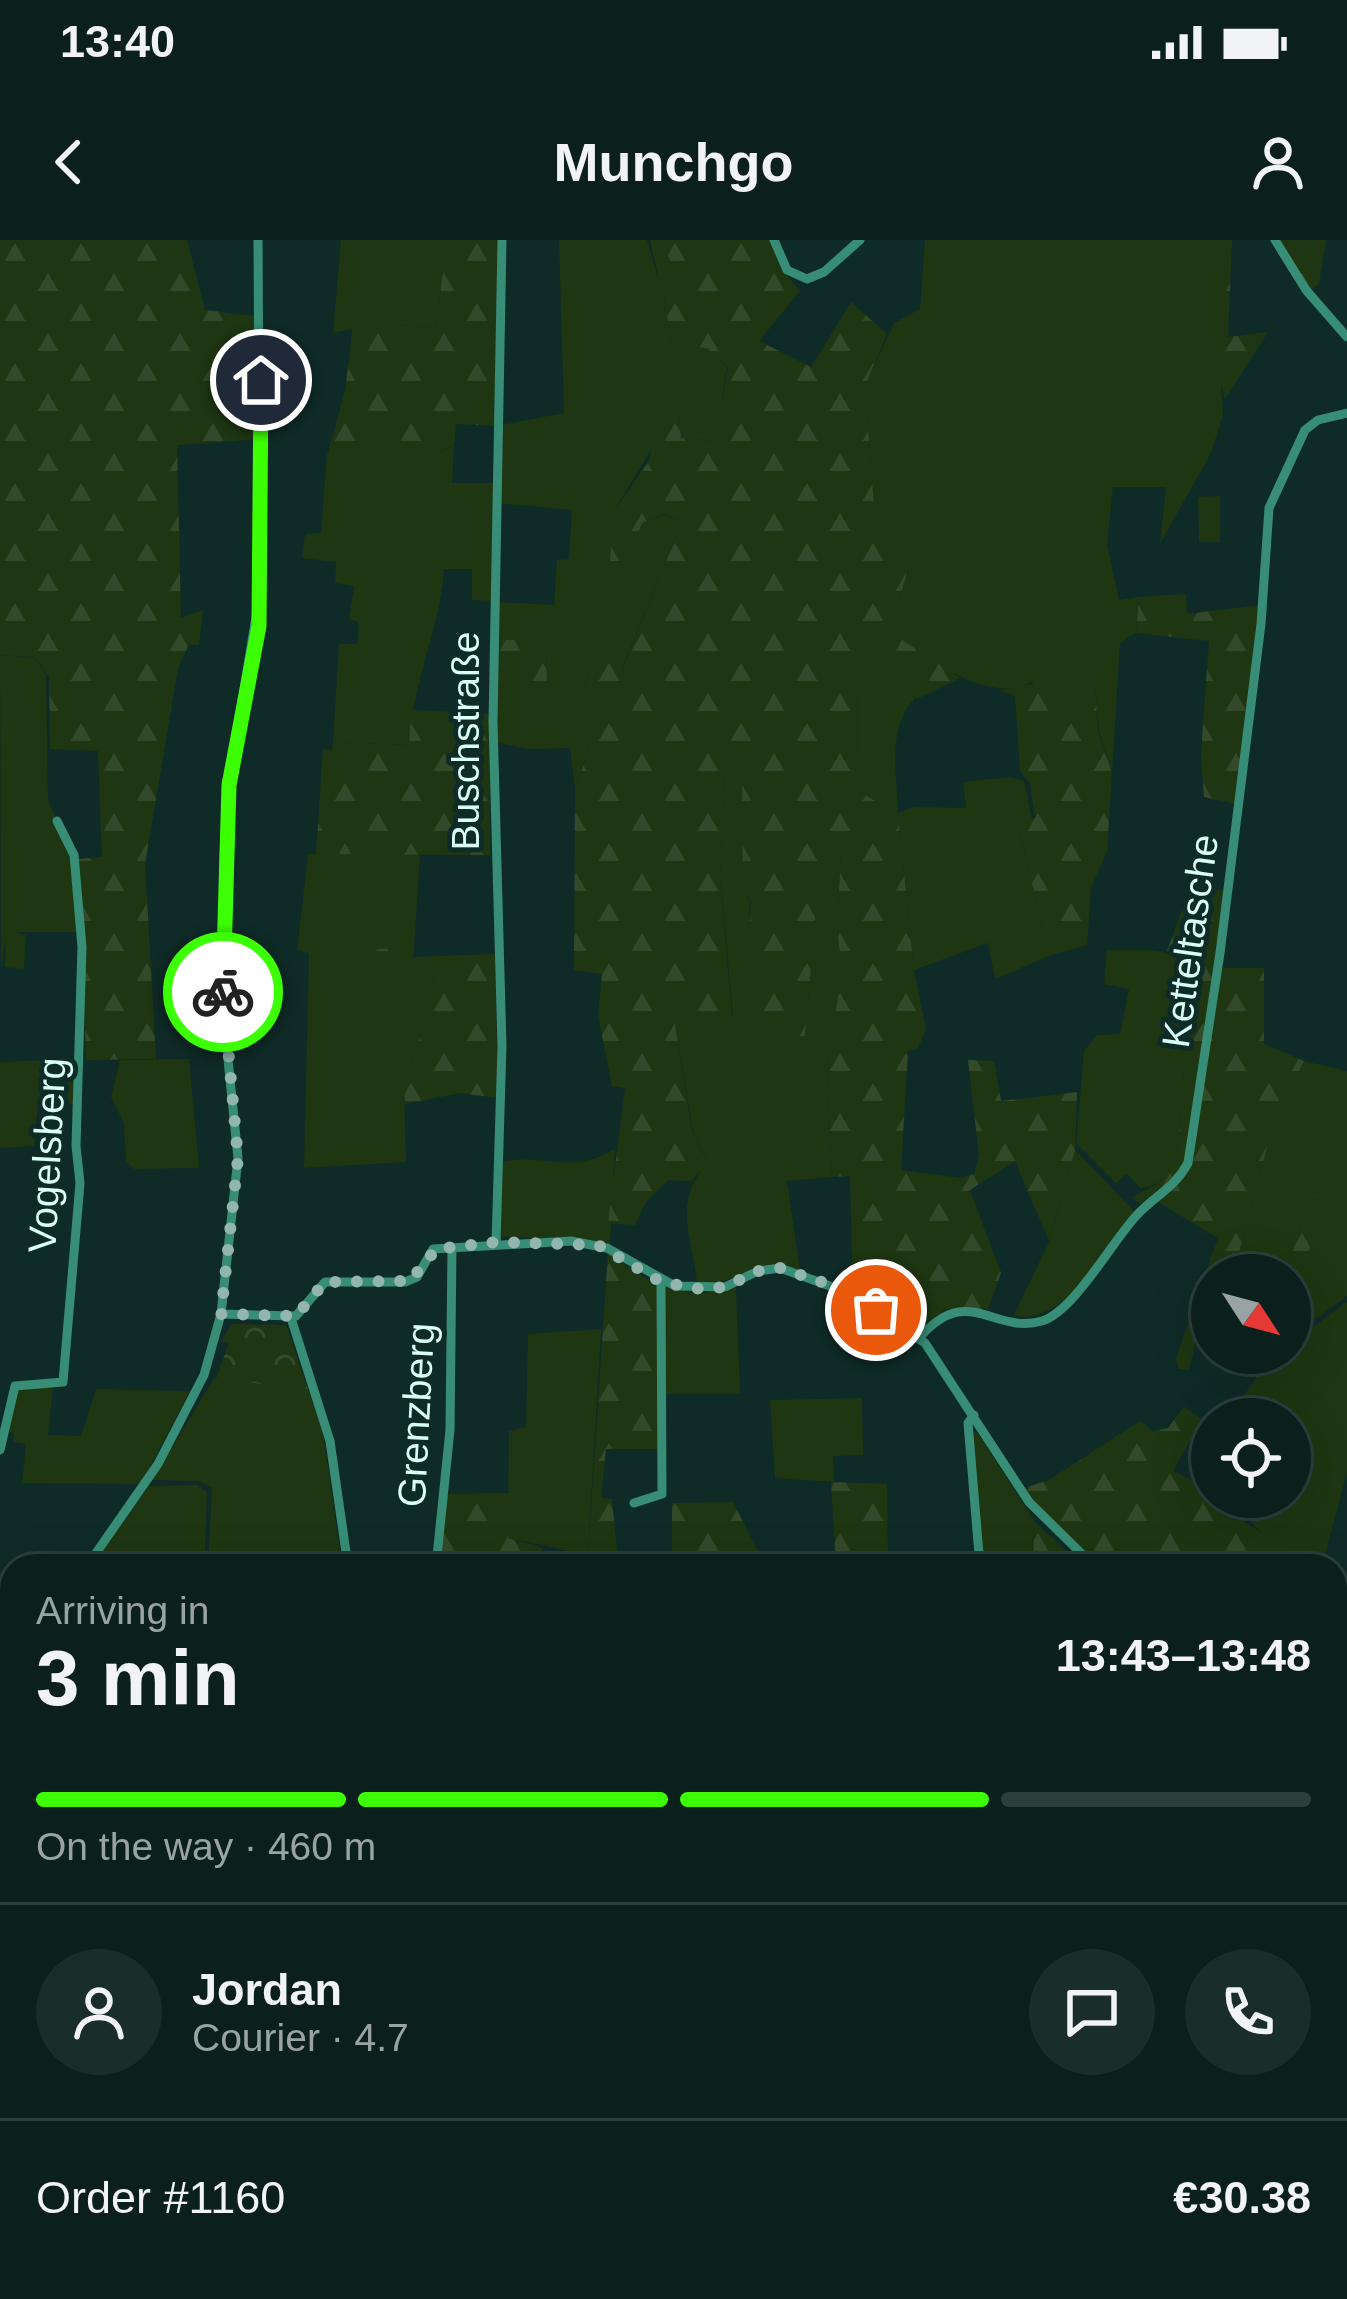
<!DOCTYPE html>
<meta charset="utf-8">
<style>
:root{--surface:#0b201d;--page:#192d2a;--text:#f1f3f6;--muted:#9aa3a4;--line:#2b3e3b;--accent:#3dff05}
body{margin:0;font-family:Arial,sans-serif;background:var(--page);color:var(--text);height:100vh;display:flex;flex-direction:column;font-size:45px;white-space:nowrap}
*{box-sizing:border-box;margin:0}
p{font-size:39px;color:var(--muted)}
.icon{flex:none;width:66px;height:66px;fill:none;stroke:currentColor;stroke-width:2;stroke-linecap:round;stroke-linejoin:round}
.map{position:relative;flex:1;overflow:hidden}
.details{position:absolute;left:0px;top:1314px;width:1347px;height:747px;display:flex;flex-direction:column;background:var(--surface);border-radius:36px 36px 0 0;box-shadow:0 12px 48px #0002,0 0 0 3px var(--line)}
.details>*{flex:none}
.needle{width:78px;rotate:126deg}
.tools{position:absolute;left:1191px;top:1014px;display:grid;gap:24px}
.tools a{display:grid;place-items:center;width:120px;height:120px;border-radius:50%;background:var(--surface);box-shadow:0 12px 48px #0002,0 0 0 3px var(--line);font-size:60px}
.pin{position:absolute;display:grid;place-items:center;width:102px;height:102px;color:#fff;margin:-51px;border:6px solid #fff;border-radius:50%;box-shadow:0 3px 12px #0007}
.courier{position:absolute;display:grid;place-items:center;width:120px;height:120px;margin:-60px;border:9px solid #3dff05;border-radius:50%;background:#fff;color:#222;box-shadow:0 3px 15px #0007}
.summary em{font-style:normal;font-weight:800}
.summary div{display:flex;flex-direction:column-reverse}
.summary{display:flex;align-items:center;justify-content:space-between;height:204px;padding:0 36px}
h1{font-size:78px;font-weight:800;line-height:90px}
.bar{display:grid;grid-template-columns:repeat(4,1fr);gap:18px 12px;align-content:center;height:144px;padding:0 36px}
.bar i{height:15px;border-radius:9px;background:var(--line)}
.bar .current{background:var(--accent)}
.bar p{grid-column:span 4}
.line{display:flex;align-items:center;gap:30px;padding:0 36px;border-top:3px solid var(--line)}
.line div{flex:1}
.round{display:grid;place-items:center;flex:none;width:126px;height:126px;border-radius:63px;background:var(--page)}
.status{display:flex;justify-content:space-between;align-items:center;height:84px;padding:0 60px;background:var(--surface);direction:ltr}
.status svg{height:33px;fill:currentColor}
header{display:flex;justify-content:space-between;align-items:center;height:156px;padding:0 36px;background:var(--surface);font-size:54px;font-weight:800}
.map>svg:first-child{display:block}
</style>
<div class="status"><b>13:40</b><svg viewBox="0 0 49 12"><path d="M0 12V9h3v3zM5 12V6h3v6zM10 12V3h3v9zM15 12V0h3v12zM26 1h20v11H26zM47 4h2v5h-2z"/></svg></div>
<header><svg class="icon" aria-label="back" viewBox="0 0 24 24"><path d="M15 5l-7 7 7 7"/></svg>Munchgo<svg class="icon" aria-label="person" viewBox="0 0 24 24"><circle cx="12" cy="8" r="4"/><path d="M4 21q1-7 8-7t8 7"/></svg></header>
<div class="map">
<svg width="1347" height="2059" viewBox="0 0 1347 2059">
<defs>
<pattern id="forest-firs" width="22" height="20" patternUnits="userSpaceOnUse" patternTransform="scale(3)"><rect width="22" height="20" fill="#1e3612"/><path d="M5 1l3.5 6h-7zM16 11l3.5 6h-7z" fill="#334a2a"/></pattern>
<pattern id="park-crowns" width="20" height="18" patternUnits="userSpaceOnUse" patternTransform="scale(3)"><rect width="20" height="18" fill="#1e3612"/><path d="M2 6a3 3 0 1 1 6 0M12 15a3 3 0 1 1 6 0" fill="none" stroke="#334a2a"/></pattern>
</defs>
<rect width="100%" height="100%" fill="#0f2b27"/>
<path fill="#1e3612" d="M341 0H464L443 30 436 88 373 83 351 102 352 89 333 93Z
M559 0H647L660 45 650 0H666L662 9C678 28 678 39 664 59L672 106 707 108 727 126 716 201 681 198 678 165 614 271 610 333 624 332 642 283 665 275 682 282 621 431 597 416 582 451 604 464 575 548 570 508 528 509 495 502 496 448 547 445 546 400H496V362L554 365 557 320 569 319 572 270 498 263 501 185 564 173Z
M925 0H1212L1223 175 1211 213 1160 304 1166 247H1113L1107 304 1119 360 1139 357 1136 393 1120 403 1112 532 1099 492 1095 445 1082 455 1043 447 1045 433C996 475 934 421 890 392L909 326 874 266 865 146 894 83 920 69Z
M454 205 452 243H494L492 361 472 360V329H444C441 384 412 444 409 505L333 502 339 404H357L359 382 349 379 354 346 335 343 336 322 302 318 305 294 321 293 327 213H439Z
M1220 256V302H1199L1198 257Z
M871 400 916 458C886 485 897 536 898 573L913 567 966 568 963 542 1011 537 1024 541 1032 579 1019 589 1049 716 995 739 988 703 914 730 898 574 858 551 857 428Z
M0 415 35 418 46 434 48 560 69 608 80 692H14L26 695 24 729 5 727 6 695 1 731Z
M735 520 743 522V647L750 662 748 715 763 811 778 798 805 795 821 613 841 612 837 688 842 733 827 827 832 937 787 941 800 1030C761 1020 736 1044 697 1044 693 997 671 962 708 923L693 891 675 785 733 776 720 636 725 534Z
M308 614H420L414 707 377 709 373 719 435 727 426 781 404 845 406 922 304 928 309 713 297 711Z
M1107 710C1137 711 1179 703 1192 735L1177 915 1161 942 1141 949 1127 934 1116 943 1076 903 1084 811 1097 795 1120 794 1129 749 1104 744Z
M80 819 78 864 38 867 34 906 0 908V822Z
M189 819 199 928 134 929 126 921 124 883 111 857 120 820Z
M1304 821 1347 831V1056L1290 1098V1072L1326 952 1310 953 1286 1035H1233L1274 881Z
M615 909 610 1003 498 996 501 922C545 912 569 936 615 909Z
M1075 910 1135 972C1108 1005 1064 1089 1014 1075L1049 1002Z
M665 1048 697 1054 736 1048 740 1154H664Z
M1347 1062V1233L1322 1326H1316L1273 1303 1224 1257H1290V1179H1246L1241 1160 1268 1120 1290 1113V1104Z
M601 1089 588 1315 508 1298 509 1191 526 1187 528 1094Z
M214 1138 308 1149 323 1191 342 1326H208L212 1248 199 1241 153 1240Z
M53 1147 48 1195 81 1196 96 1149 190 1151 141 1244 22 1243 26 1204 13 1202 14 1193 6 1192 18 1150Z
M862 1158 863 1215 833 1216 834 1242 775 1238 770 1160Z
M971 1192 978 1193 1034 1281 1032 1326H982Z
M197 1245 207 1252 205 1312 193 1321 184 1320 182 1326H91L149 1246Z
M1335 1335 1347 1337V1444L1335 1435Z
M12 1489V1601L0 1659V1493Z
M1335 1490 1347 1513V1917L1335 1930Z
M0 1743H12V1820L0 1819Z
M1347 2008V2059H1288L1295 2049H1335Z
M1071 2049H1168L1167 2059H1071Z"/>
<path fill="url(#forest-firs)" d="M0 0H187L205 70 255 76 258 199 177 205 181 378 203 370 199 405 189 404 178 428 145 624 156 819 86 820 79 619 102 617 98 511 50 509 49 437 35 417 0 415Z
M464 0H499L497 186 456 184 454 204 439 213H328L345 151 351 102 373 83 436 88 443 30Z
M666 0H774L784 32 800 51 759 101 811 127 851 62 887 94 865 146 874 266 909 326 890 392 960 438 917 459 871 401 857 428 858 551 898 574 914 730 926 789 918 808 908 811 901 930 960 938 974 934 979 915 968 820 994 821 1001 861 1077 852 1075 910 1049 1001 1015 921 970 950 1001 1033 988 1069H946L915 1090 853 1052 850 936 832 937 827 827 842 732 837 688 841 613 821 614 805 796 779 798 763 812 747 716 751 663 743 647 742 523 735 521 725 534 720 636 732 777 675 785 692 890 708 924 691 941 668 940 646 962 635 985 608 983 625 848 612 846 598 776 602 734 574 730 575 549 604 464 582 452 597 416 622 430 682 282 665 274 642 283 624 333H609L614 271 649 221 660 167 678 165 681 198 715 201 728 127 707 108 672 106 664 59C678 39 678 28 662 9Z
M1212 0H1232L1228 97 1268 92 1225 159 1216 126Z
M1277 0H1326L1319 43 1310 51Z
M1186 354 1187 374 1260 365 1236 564 1204 557 1201 513 1209 401 1136 393 1139 357Z
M497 400H546L547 446 497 448Z
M1039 431 1046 432 1043 447 1082 454 1095 444 1098 491 1112 533 1107 612 1091 647 1087 705 1049 716 1019 588 1035 577 1030 543 1020 531 1015 455 998 451 1032 444Z
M411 470 489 473 490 615 316 614 323 509 332 510 333 502 409 505Z
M1190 648 1227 651 1189 920 1174 946 1144 966 1131 958 1161 942 1177 915 1192 735 1184 719 1167 711Z
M414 707 413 717 495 714 498 858 460 853 405 864 404 845 426 781 435 727 372 719 377 709Z
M1221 728H1264V804L1304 821 1274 881 1233 1035H1212L1189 1130 1179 1129 1176 1118 1218 998 1158 962 1175 948 1191 921Z
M1327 952 1290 1072 1286 1035 1310 953Z
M608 1013 658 1046 660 1209H606L601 1258 612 1259 618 1319 588 1315Z
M1184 1167 1202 1179 1173 1231 1212 1250V1257H1224L1246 1283 1316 1326H1098L1040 1274 1024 1248 1049 1240 1140 1181 1153 1191 1168 1188Z
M831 1242 887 1244 888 1326H836Z
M509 1253 508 1298 543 1308 539 1326H439L447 1254Z
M733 1262 763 1321 787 1326H679L672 1316V1263Z
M1034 1281 1083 1326H1033Z
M1335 1533 1347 1554V1619L1335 1600Z
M1335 1775 1347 1788V1916L1336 1928 1335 1908 1344 1900 1335 1865Z
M0 1819 12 1820V1908L0 1905Z
M88 2049H286L299 2059H89Z
M379 2049H614V2059H380Z
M707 2049H777L776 2059H706Z
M824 2049H941L940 2059H825Z"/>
<path fill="url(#park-crowns)" d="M232 1084 286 1085 308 1149 216 1139 229 1103 221 1101Z"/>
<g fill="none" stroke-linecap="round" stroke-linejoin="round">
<path stroke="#074c1d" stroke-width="3" d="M1335 1555 1347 1596
M1347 1839V1902
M194 2049 199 2059
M502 2059 505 2049"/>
<path stroke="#378d75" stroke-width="9" d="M774 0 787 30 807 39 824 32 860 0
M1275 0 1306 50 1347 97
M496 1002 502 806 493 482 502 0
M221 1074 296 1076 325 1042H405L417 1037 433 1009 571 1001 607 1008 675 1046 725 1047 758 1031 780 1028 841 1050 925 1103 1029 1262 1094 1326
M291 1078 330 1201 348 1326
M920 1097C969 1042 992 1095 1042 1081 1074 1071 1112 1002 1136 976 1155 955 1174 949 1188 923L1220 713 1261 384 1269 268 1305 190 1318 180 1347 173
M974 1175 968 1183 980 1326
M0 1210 15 1146 63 1142 80 943 76 906 82 707 74 615 57 581
M634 1263 662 1254 661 1041
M87 1326 158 1224 204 1135 221 1074 238 918 225 790 224 617 228 545 260 353 258 0
M436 1326 450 1190 452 1007
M0 1473 12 1450
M1335 1480 1347 1503
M0 2015 12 2016
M85 2049 92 2059"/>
</g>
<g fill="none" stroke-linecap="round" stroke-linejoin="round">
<path stroke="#92b5ae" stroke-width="12" stroke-dasharray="0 21.6" d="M223 752 238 918 221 1074 296 1076 325 1042 410 1041 436 1009 496 1002 598 1005 661 1042 700 1049 725 1047 758 1031 780 1028 831 1045 876 1070"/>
<path stroke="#3dff05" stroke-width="15" d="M223 752 229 545 259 386 261 140"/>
</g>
<g text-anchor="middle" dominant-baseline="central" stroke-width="10" stroke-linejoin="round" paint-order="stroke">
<g font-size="39" fill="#d9fff7" stroke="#0f2b27">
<text transform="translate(465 501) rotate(-90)">Buschstraße</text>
<text transform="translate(1190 701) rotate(-82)">Ketteltasche</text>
<text transform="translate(47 915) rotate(-87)">Vogelsberg</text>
<text transform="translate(416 1175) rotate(-87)">Grenzberg</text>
</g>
</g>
</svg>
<div class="tools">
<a><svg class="needle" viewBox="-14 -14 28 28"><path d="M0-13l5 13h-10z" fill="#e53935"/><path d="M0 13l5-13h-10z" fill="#9aa3a4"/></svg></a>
<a><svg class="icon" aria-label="locate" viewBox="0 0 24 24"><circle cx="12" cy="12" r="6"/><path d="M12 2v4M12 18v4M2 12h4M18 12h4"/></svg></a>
</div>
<div class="pin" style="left:876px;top:1070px;background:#ea580c"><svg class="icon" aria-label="bag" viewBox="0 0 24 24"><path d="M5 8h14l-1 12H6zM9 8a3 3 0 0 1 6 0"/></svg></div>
<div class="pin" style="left:261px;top:140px;background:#1f2937"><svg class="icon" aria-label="home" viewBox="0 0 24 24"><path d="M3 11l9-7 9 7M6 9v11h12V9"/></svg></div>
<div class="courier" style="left:223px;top:752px"><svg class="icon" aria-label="bike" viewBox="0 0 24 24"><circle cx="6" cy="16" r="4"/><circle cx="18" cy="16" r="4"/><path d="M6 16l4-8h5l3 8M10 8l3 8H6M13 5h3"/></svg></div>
<section class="details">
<div class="summary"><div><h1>3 min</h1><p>Arriving in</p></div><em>13:43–13:48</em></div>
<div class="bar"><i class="current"></i><i class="current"></i><i class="current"></i><i></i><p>On the way · 460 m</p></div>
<div class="line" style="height:216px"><a class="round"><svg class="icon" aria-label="person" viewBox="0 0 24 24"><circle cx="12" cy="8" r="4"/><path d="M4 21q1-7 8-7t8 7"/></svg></a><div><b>Jordan</b><p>Courier · 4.7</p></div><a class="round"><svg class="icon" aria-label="chat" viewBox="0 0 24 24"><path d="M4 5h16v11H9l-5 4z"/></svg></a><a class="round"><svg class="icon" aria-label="phone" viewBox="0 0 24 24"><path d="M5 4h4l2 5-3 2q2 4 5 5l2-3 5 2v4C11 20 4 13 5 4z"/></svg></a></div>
<div class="line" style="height:156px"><div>Order #1160</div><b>€30.38</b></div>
</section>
</div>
